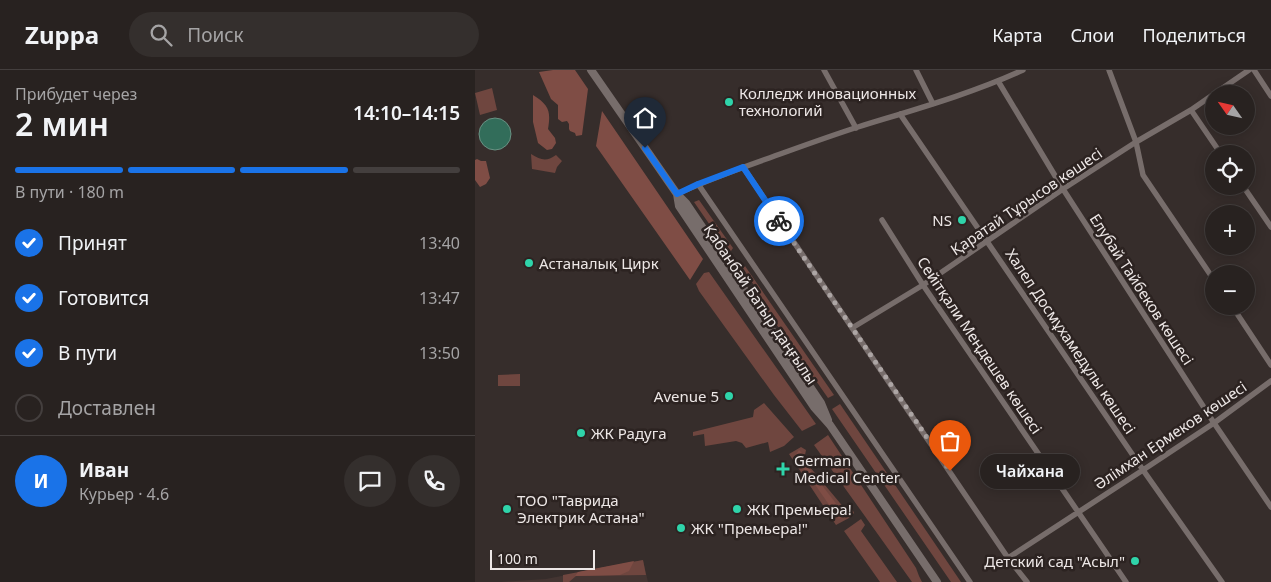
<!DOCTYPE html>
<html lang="ru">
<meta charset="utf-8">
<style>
:root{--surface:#282220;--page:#342f2d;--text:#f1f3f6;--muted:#a5a4a5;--line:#443f3e;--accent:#1a73e8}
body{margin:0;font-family:"Noto Sans",sans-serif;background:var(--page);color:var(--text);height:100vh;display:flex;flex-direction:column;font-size:19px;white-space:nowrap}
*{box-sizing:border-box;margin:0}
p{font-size:16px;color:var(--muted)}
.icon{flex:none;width:28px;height:28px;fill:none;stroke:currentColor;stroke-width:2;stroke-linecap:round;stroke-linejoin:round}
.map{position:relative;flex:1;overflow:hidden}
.drawer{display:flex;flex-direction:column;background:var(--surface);width:475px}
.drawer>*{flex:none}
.needle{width:32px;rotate:304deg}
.tools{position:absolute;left:730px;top:15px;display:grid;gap:10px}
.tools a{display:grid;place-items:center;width:50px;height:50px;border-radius:50%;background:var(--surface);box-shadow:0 2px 12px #0003,0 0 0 1px var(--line);font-size:25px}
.scale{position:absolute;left:15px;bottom:12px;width:105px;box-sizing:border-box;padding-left:5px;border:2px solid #ede7e6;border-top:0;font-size:14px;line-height:18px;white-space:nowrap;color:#ede7e6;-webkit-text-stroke:4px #2c2321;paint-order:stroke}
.pin{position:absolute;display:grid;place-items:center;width:42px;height:42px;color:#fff;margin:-51px -21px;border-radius:50% 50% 50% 0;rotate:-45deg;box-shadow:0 0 5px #0007}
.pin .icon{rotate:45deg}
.courier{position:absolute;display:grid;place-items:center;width:50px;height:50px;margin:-25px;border:4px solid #1a73e8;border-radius:50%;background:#fff;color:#222;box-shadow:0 1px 6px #0007}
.bubble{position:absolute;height:35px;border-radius:18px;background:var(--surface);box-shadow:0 2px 12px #0003,0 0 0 1px var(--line);font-size:16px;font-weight:600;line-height:35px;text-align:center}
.head em{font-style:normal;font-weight:600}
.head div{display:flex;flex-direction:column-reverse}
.head{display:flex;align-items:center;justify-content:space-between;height:85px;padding:0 15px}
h1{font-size:32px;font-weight:600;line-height:38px}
.bar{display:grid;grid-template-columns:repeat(4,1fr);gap:8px 5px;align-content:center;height:60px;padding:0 15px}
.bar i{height:6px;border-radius:4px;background:var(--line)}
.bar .active{background:var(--accent)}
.bar p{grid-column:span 4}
.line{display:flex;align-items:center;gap:12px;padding:0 15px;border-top:1px solid var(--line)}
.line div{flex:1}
.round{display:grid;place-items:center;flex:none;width:52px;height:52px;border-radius:26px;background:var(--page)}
ol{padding:0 15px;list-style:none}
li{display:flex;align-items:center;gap:15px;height:55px}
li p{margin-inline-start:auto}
li .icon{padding:5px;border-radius:50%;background:var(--accent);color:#fff;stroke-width:4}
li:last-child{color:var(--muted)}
li i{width:28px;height:28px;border:2px solid var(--line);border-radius:50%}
header{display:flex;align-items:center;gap:30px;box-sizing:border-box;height:70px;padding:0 25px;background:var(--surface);border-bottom:1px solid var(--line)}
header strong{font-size:24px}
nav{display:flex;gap:28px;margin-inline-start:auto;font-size:18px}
.search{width:350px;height:45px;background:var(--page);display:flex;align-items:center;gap:12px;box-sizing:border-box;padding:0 18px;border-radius:28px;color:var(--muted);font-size:19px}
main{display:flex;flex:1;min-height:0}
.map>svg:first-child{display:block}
</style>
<header>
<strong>Zuppa</strong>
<div class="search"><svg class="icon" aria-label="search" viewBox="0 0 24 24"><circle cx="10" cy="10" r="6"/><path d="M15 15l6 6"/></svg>Поиск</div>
<nav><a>Карта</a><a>Слои</a><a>Поделиться</a></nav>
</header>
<main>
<section class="drawer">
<div class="head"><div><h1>2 мин</h1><p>Прибудет через</p></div><em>14:10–14:15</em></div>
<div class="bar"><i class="active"></i><i class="active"></i><i class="active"></i><i></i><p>В пути · 180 m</p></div>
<ol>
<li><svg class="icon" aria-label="check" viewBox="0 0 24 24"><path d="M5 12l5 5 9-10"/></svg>Принят<p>13:40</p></li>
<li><svg class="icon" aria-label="check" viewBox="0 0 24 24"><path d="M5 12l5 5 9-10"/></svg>Готовится<p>13:47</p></li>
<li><svg class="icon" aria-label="check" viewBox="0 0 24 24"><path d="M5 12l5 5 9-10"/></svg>В пути<p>13:50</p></li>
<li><i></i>Доставлен</li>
</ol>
<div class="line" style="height:90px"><b class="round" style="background:var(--accent);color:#fff">И</b><div><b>Иван</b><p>Курьер · 4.6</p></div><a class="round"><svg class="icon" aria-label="chat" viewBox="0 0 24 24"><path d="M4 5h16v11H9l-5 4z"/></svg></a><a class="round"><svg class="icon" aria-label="phone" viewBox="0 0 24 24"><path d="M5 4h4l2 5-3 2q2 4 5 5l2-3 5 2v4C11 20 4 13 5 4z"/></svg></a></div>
</section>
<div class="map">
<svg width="796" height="512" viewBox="0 0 796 512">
<rect width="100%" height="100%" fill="#362d2b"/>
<path fill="#443532" d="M168 490 173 512H25L71 509Z"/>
<path fill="#6f463f" d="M17 18 22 40 5 45 0 23Z
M56 84C66 90 71 92 81 85L87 91 82 97 80 103 57 99Z
M224 130 258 178 256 181 248 174 219 132Z
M270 196 359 325 353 328 283 228 280 217 268 198Z
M234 202 341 354 327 361 299 325 224 221 221 214 229 203Z
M45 304V316H23V305Z
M289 333 319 367 309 376 295 382 293 372 271 378 267 373 261 371 230 376 229 364 218 366V362L278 347 279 340Z
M365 334 486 512H476L357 339Z
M353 365 441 498 444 506 447 512H437L339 375Z
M326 377 331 380 329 390 370 439 375 434 379 443 374 448 361 455 314 384Z
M386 449 390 455 386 461 422 512H405L369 461Z
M168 490 171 505 101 506 94 512H88V505Z"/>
<path fill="#7f4d45" d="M78 0H100L113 19 107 65 101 66 100 63 95 61 94 59V54L92 51 87 52 83 49V35L76 29 64 2Z
M58 25C74 35 76 41 73 59L80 68 81 73 77 79 72 80 63 73 58 52Z
M127 41 228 189 215 210 121 76Z
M2 89 6 91H11L15 108 11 114 5 117 0 110V90Z
M324 380 327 383 325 387 370 445 364 449 320 386Z
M159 491 154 501 145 505 100 506 103 502Z"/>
<path fill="#326d5a" stroke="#6a9284" d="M4 64a16 16 0 1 1 32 0a16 16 0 1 1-32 0Z"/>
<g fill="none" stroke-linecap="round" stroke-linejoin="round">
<path stroke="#776d6b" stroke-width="5.5" d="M349 0 381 58
M441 0 458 34
M634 0 661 72 668 105 739 210
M779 0 796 26
M523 11 588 119 739 353 796 437
M739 24 774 0
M716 40 746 84
M425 44 668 400 747 512
M268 97 533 488 552 512
M223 114 495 512
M768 116 796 157
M202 124C236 108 272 96 308 83 333 74 358 65 383 57 438 40 496 24 548 0
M407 150 448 215 651 512
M757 236 796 295
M377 258 448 215 588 119 661 72 716 40 739 24
M533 488 668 400 739 353 796 311"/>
<path stroke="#776d6b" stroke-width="8" d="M116 0 202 124 211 133 346 333 353 350
M202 124 204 136 339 337 355 355 462 512"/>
</g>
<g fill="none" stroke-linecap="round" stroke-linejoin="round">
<path stroke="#ada6a5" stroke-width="5" stroke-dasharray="0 9" d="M304 151 475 401"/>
<path stroke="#1a73e8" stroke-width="6" d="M170 78 202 124 223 114 268 97 304 151"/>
</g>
<g fill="#2fd4aa" stroke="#2c2321" stroke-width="2">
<circle cx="254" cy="32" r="5"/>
<circle cx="487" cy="150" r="5"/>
<circle cx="54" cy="193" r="5"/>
<circle cx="254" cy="326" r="5"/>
<circle cx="106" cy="363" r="5"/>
<path d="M305.5 391.5h5v5h5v5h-5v5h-5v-5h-5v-5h5z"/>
<circle cx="32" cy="439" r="5"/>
<circle cx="262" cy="439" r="5"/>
<circle cx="206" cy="458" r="5"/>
<circle cx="660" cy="491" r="5"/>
</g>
<g text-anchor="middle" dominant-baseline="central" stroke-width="5" stroke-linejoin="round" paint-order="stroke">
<g font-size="15" fill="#ede7e6" stroke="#2c2321" text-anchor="start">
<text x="264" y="23">Колледж иновационных<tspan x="264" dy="17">технологий</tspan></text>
<text x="477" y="150" text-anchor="end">NS</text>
<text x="64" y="193">Астаналық Цирк</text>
<text x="244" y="326" text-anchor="end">Avenue 5</text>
<text x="116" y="363">ЖК Радуга</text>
<text x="319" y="390">German<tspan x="319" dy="17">Medical Center</tspan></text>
<text x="42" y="430">ТОО "Таврида<tspan x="42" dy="17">Электрик Астана"</tspan></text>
<text x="272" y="439">ЖК Премьера!</text>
<text x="216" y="458">ЖК "Премьера!"</text>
<text x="650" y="491" text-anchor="end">Детский сад "Асыл"</text>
</g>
<g font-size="15" fill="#ede7e6" stroke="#2c2321">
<text transform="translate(551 131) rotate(-34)">Қаратай Тұрысов көшесі</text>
<text transform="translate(667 219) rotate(57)">Елубай Тайбеков көшесі</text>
<text transform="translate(286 234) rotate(56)">Қабанбай Батыр даңғылы</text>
<text transform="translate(596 271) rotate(56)">Халел Досмұхамедұлы көшесі</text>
<text transform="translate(505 275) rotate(56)">Сейітқали Меңдешев көшесі</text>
<text transform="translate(695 365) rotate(-34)">Әлімхан Ермеков көшесі</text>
</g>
</g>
</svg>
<div class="tools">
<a><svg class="needle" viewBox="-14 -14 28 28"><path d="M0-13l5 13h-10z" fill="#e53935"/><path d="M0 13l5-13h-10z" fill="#a5a4a5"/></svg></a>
<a><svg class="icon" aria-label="locate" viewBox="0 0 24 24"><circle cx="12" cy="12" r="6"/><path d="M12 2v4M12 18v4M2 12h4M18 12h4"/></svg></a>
<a>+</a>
<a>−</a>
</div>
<div class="scale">100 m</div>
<div class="pin" style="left:475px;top:401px;background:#ea580c"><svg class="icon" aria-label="bag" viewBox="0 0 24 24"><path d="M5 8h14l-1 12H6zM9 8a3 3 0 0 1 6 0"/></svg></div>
<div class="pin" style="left:170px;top:78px;background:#1f2937"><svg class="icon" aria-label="home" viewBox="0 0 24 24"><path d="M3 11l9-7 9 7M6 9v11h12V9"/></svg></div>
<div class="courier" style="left:304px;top:151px"><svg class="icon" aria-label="bike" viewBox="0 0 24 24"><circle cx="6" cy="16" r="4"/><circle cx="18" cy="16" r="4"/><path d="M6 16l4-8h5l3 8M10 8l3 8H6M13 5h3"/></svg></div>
<div class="bubble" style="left:505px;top:384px;width:100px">Чайхана</div>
</div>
</main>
